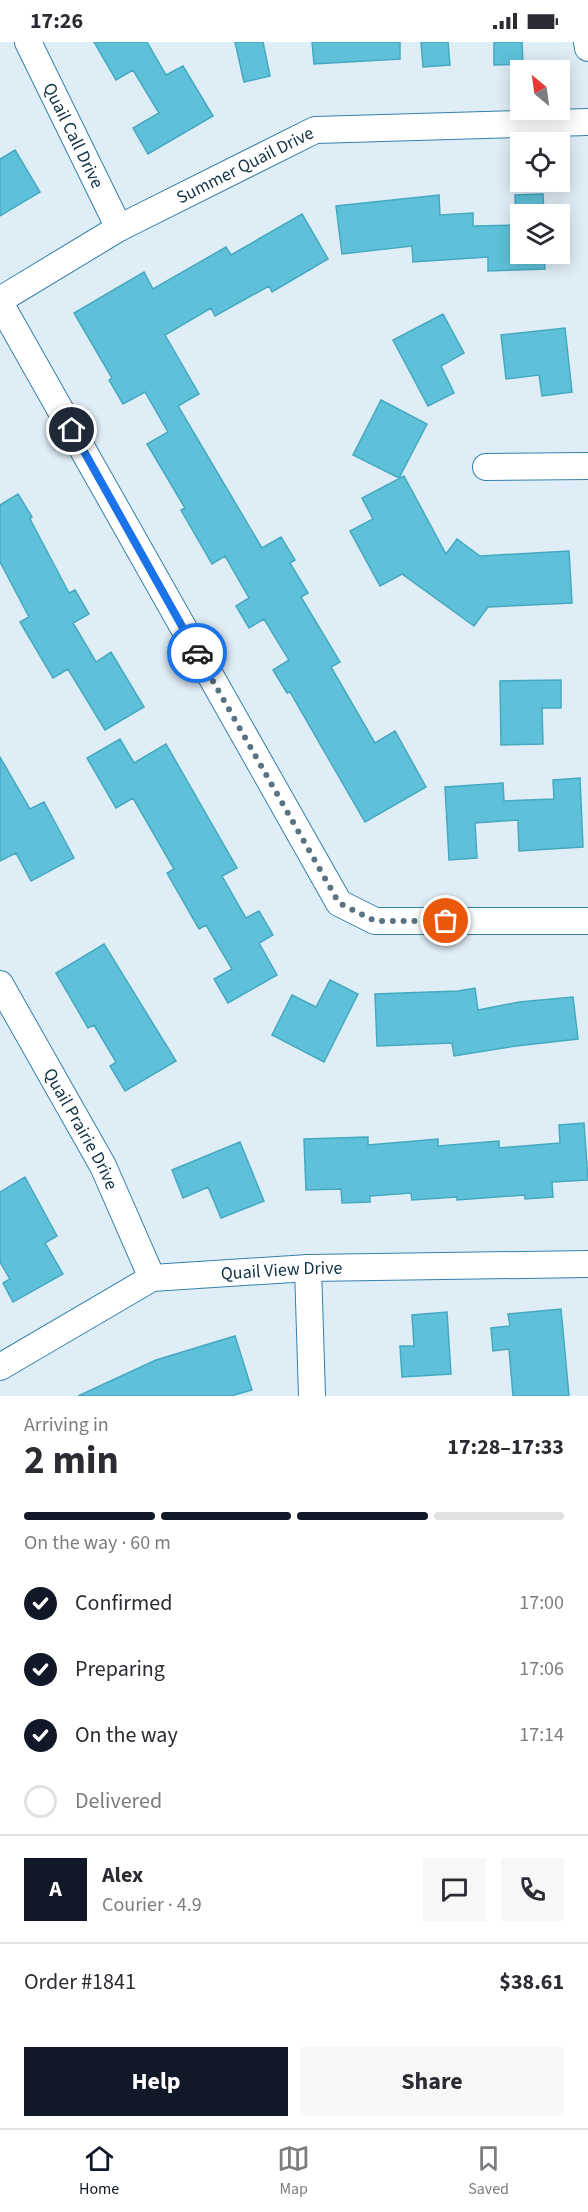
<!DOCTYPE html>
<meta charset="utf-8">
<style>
:root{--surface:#fff;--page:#f7f7f7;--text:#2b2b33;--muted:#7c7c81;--line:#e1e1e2;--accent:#111827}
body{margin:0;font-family:"Source Sans 3",sans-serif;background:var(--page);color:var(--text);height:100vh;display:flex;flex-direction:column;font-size:22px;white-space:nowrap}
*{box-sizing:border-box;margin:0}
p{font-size:20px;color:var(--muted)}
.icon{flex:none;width:33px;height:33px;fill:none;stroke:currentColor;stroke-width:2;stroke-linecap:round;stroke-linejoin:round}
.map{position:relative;height:1354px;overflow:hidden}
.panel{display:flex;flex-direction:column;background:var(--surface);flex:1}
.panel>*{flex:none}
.needle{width:39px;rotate:331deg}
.controls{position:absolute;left:510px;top:18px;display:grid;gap:12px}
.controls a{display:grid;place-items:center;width:60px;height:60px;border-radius:0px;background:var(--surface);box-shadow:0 3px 15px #0003;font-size:30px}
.pin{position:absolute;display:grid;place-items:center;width:51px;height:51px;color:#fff;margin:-26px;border:3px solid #fff;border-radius:50%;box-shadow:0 2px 6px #0007}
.courier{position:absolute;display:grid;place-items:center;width:60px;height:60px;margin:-30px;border:4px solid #1a73e8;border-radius:50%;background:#fff;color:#222;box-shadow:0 2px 8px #0007}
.overview em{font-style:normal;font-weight:700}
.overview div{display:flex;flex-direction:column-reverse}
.overview{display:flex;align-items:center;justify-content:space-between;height:102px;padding:0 24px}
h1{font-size:39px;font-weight:700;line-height:45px}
.bar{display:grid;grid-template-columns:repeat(4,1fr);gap:9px 6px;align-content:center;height:72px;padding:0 24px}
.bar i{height:8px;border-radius:4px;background:var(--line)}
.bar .selected{background:var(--accent)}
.bar p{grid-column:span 4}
.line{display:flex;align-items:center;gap:15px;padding:0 24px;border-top:2px solid var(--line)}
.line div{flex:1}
.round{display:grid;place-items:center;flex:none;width:63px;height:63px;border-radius:0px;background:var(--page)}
ol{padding:0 24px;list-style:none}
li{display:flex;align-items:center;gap:18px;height:66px}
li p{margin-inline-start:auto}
li .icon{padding:6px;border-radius:50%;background:var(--accent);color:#fff;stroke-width:4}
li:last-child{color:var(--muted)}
li i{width:33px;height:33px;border:3px solid var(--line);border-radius:50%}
.action{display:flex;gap:12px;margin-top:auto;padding:12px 24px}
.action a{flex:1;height:69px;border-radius:0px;background:var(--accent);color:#fff;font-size:24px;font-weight:700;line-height:69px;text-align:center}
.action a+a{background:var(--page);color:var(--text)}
.status{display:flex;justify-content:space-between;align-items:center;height:42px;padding:0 30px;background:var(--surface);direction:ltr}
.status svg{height:16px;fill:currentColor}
.dock{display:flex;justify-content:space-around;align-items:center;height:84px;border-top:2px solid var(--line);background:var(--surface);font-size:16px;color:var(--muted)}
.dock a{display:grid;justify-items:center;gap:3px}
.dock .selected{color:var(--accent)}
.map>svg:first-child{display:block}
</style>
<div class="status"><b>17:26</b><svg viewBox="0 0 49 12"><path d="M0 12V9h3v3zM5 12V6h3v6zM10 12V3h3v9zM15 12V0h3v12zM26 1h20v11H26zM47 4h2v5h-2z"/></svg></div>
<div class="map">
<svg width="588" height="1354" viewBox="0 0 588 1354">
<rect width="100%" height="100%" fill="#dfedf6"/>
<path fill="#5ec1d9" stroke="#44a9c1" stroke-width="1.5" d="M94 0H147L166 33 183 24 213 74 148 112 133 86 159 71 133 28 116 38Z
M235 0H263L270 34 244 40Z
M312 0H400V17L314 22Z
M421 0H448L450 23 423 25Z
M494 0H522L523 22 494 23Z
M15 108 40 150 0 174V117Z
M543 152 544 172H520V212H544L545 227 488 229V215L413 220 412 204 342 212 336 164 439 153 440 173 473 171V184L516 183 515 153Z
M302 172 328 217 272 250 269 244 215 274 211 266 165 293 199 352 178 364 262 506 281 495 295 518 290 521 308 551 301 555 340 620 331 625 375 701 395 689 426 745 365 780 290 650 287 651 273 628 289 618 264 577 249 586 236 564 249 556 225 514 212 522 181 468 185 466 147 402 168 390 145 350 123 362 109 338 112 336 74 271 144 230 153 247 226 205 231 213Z
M443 272 464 311 441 324 454 351 428 364 393 298Z
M565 286 572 350 542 354 539 333 506 337 501 293Z
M381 358 427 382 399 436 353 413Z
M404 434 446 512 457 497 480 514 569 509 572 561 488 565 474 584 402 532 380 544 350 489 373 477 362 456Z
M18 452 32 475 30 477 69 551 75 548 89 572 73 581 96 620 111 610 144 665 105 688 68 627 53 636 20 580 29 575 0 520V463Z
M561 638V666H542L543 702 501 703 500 639Z
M120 697 134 721 166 702 237 826 222 834 246 876 259 869 273 893 259 901 277 933 228 961 214 937 232 927 206 883 199 887 167 831 174 827 133 756 116 766 87 716Z
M0 715 30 767 44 760 74 816 31 839 16 811 0 819Z
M580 736 583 805 519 809 518 778 475 781 477 816 449 818 445 745 503 741 504 759 554 757 553 738Z
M104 902 176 1019 125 1049 110 1024 116 1020 94 983 88 986 56 931Z
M330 938 358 952 324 1020 272 993 292 953 316 965Z
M475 946 478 968 519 960 573 955 578 997 516 1004 454 1014 452 1001 377 1004 375 952 458 949Z
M584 1081 588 1138 552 1140 553 1155 525 1157V1153L457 1158V1155L412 1158 411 1151 370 1154V1160L342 1161 341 1147 306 1148 304 1097 368 1095V1103L438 1097V1104L499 1099V1106L560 1101 559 1083Z
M240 1100 264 1159 221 1176 208 1145 183 1156 172 1128Z
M25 1135 57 1194 45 1201 63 1232 13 1260 3 1241 10 1237 0 1220V1150Z
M561 1267 569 1354H513L509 1307 493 1309 491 1286 510 1284 508 1272Z
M447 1270 451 1332 402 1335 400 1304H414L412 1273Z
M235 1294 252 1348 231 1354H78L156 1318Z"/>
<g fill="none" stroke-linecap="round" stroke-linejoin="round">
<defs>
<g id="street">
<path id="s1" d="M28 0 119 186"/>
<path d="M587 0 588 6"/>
<path id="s2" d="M0 258 119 186 315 88 588 80"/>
<path d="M0 261 339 861 375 879H588"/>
<path d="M486 425 588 424"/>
<path id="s3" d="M0 942 103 1124 152 1236"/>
<path d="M308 1226 312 1354"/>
<path id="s4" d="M0 1325 152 1236 308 1226 588 1222"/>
</g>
</defs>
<use href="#street" stroke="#3581ab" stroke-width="28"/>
<use href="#street" stroke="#fff" stroke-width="26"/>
</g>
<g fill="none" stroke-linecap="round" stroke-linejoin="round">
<path stroke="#5a7382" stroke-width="6" stroke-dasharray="0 10.8" d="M197 611 339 861 375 879H446"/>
<path stroke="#1a73e8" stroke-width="8" d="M72 388 197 611"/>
</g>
<g text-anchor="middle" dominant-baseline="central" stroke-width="4.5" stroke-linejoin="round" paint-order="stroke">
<g font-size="18" fill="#123244" stroke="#dfedf6">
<text stroke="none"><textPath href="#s1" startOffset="104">Quail Call Drive</textPath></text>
<text stroke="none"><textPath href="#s2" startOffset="280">Summer Quail Drive</textPath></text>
<text stroke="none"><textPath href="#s3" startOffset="166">Quail Prairie Drive</textPath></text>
<text stroke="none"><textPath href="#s4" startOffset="306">Quail View Drive</textPath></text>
</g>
</g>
</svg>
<div class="controls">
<a><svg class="needle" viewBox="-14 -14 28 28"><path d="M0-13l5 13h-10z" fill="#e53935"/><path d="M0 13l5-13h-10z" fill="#7c7c81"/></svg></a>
<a><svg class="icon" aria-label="locate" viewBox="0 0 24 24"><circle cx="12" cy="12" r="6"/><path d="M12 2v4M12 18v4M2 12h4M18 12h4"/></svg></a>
<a><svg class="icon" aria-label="layers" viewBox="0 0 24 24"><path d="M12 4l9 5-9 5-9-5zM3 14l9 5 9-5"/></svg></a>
</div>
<div class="pin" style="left:446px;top:879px;background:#ea580c"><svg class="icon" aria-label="bag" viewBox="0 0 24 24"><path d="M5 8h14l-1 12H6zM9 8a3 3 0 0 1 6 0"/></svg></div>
<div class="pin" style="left:72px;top:388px;background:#1f2937"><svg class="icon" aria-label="home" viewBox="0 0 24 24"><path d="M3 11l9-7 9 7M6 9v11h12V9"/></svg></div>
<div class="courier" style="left:197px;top:611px"><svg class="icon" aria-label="car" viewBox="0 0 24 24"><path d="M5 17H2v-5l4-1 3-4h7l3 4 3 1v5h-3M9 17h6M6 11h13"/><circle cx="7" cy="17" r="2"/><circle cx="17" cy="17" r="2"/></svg></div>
</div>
<section class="panel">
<div class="overview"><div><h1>2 min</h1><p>Arriving in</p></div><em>17:28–17:33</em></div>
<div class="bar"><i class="selected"></i><i class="selected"></i><i class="selected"></i><i></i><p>On the way · 60 m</p></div>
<ol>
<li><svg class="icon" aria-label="check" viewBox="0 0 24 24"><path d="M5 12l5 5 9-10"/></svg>Confirmed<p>17:00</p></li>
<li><svg class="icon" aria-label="check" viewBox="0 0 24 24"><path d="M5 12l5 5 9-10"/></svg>Preparing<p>17:06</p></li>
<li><svg class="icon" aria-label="check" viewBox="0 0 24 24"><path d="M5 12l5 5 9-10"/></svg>On the way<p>17:14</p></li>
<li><i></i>Delivered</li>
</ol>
<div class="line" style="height:108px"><b class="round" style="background:var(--accent);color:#fff">A</b><div><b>Alex</b><p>Courier · 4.9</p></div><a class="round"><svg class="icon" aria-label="chat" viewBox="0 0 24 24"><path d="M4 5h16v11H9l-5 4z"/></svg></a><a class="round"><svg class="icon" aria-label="phone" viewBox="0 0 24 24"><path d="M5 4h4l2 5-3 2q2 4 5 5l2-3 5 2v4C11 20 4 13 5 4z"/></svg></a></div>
<div class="line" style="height:78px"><div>Order #1841</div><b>$38.61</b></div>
<div class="action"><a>Help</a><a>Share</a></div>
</section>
<nav class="dock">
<a class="selected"><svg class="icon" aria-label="home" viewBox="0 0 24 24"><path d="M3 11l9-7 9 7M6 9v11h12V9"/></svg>Home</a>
<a><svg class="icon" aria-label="map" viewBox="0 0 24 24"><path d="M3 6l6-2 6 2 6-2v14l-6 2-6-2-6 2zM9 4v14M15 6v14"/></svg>Map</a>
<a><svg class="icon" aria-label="saved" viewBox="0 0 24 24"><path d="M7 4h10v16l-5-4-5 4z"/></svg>Saved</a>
</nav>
